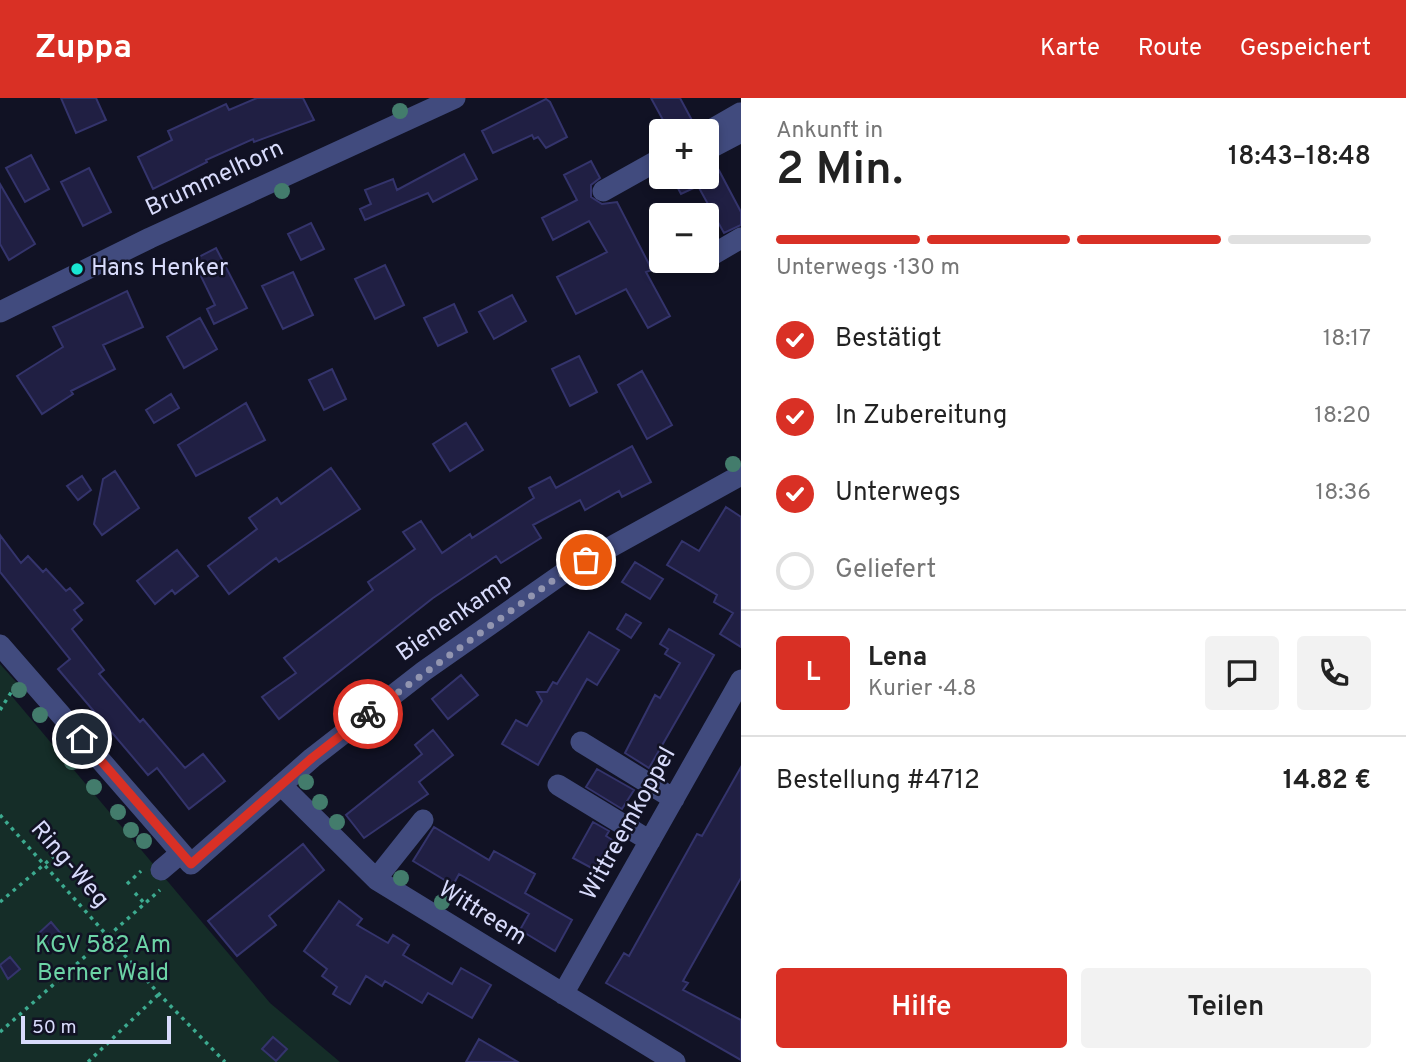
<!DOCTYPE html>
<html lang="de">
<meta charset="utf-8">
<style>
:root{--surface:#fff;--page:#f2f2f2;--text:#222;--muted:#767676;--line:#e0e0e0;--accent:#d93025}
body{margin:0;font-family:Overpass,sans-serif;background:var(--page);color:var(--text);height:100vh;display:flex;flex-direction:column;font-size:26px;white-space:nowrap}
*{box-sizing:border-box;margin:0}
p{font-size:23px;color:var(--muted)}
.icon{flex:none;width:38px;height:38px;fill:none;stroke:currentColor;stroke-width:2;stroke-linecap:round;stroke-linejoin:round}
.map{position:relative;flex:1;overflow:hidden}
.details{display:flex;flex-direction:column;background:var(--surface);width:665px}
.details>*{flex:none}
.fabs{position:absolute;left:649px;top:21px;display:grid;gap:14px}
.fabs a{display:grid;place-items:center;width:70px;height:70px;border-radius:7px;background:var(--surface);box-shadow:0 4px 10px #0003;font-size:35px}
.scale{position:absolute;left:21px;bottom:18px;width:150px;box-sizing:border-box;padding-left:7px;border:4px solid #d8dbfb;border-top:0;font-size:19px;line-height:24px;white-space:nowrap;color:#d8dbfb;-webkit-text-stroke:5px #111224;paint-order:stroke}
.pin{position:absolute;display:grid;place-items:center;width:60px;height:60px;color:#fff;margin:-30px;border:4px solid #fff;border-radius:50%;box-shadow:0 2px 7px #0007}
.courier{position:absolute;display:grid;place-items:center;width:70px;height:70px;margin:-35px;border:5px solid #d93025;border-radius:50%;background:#fff;color:#222;box-shadow:0 2px 9px #0007}
.head em{font-style:normal;font-weight:600}
.head div{display:flex;flex-direction:column-reverse}
.head{display:flex;align-items:center;justify-content:space-between;height:119px;padding:0 35px}
h1{font-size:46px;font-weight:600;line-height:52px}
.bar{display:grid;grid-template-columns:repeat(4,1fr);gap:10px 7px;align-content:center;height:84px;padding:0 35px}
.bar i{height:9px;border-radius:5px;background:var(--line)}
.bar .active{background:var(--accent)}
.bar p{grid-column:span 4}
.line{display:flex;align-items:center;gap:18px;padding:0 35px;border-top:2px solid var(--line)}
.line div{flex:1}
.round{display:grid;place-items:center;flex:none;width:74px;height:74px;border-radius:7px;background:var(--page)}
ol{padding:0 35px;list-style:none}
li{display:flex;align-items:center;gap:21px;height:77px}
li p{margin-inline-start:auto}
li .icon{padding:7px;border-radius:50%;background:var(--accent);color:#fff;stroke-width:4}
li:last-child{color:var(--muted)}
li i{width:38px;height:38px;border:4px solid var(--line);border-radius:50%}
.button{display:flex;gap:14px;margin-top:auto;padding:14px 35px}
.button a{flex:1;height:80px;border-radius:7px;background:var(--accent);color:#fff;font-size:28px;font-weight:600;line-height:80px;text-align:center}
.button a+a{background:var(--page);color:var(--text)}
header{display:flex;align-items:center;gap:42px;box-sizing:border-box;height:98px;padding:0 35px;background:var(--accent);color:#fff}
header strong{font-size:33px}
nav{display:flex;gap:38px;margin-inline-start:auto;font-size:24px}
main{display:flex;flex:1;min-height:0}
.map>svg:first-child{display:block}
</style>
<header>
<strong>Zuppa</strong>
<nav><a>Karte</a><a>Route</a><a>Gespeichert</a></nav>
</header>
<main>
<div class="map">
<svg width="741" height="964" viewBox="0 0 741 964">
<rect width="100%" height="100%" fill="#111224"/>
<path fill="#152d28" d="M0 566 17 585 10 596 270 905 340 964H0Z"/>
<path fill="#201f43" stroke="#34346c" stroke-width="2" d="M61 0H96L106 22 76 35Z
M257 0H303L314 22 254 44 253 41 206 62 207 64 153 91 138 59 172 42 168 33 226 6 229 12Z
M651 0H680L695 28 694 33H669Z
M546 1 550 4 567 39 546 50 538 39 534 41 532 37 493 55 482 33Z
M464 56 477 81 433 104 428 95 365 122 360 111 371 106 365 92 393 81 397 92Z
M31 57 49 91 25 104 6 70Z
M591 63 600 80 591 87V99L602 106 617 104 652 172 646 174 670 218 648 230 626 191 576 216 557 179 607 154 589 123 553 142 542 120 577 102 564 77Z
M714 63 741 114V127L724 135 698 88 681 96 672 79H707V65Z
M89 70 111 114 83 128 61 84Z
M0 86 35 146 9 162 0 146Z
M311 125 324 151 301 162 288 136Z
M216 150 247 210 214 226 207 211 215 207 193 162Z
M385 167 404 207 375 221 355 181Z
M293 174 313 217 283 231 262 188Z
M127 193 143 229 103 247 115 271 71 293 73 296 42 316 17 278 63 249 53 229Z
M512 197 526 223 494 241 479 214Z
M454 206 467 234 438 248 424 220Z
M200 220 217 251 184 270 167 239Z
M579 258 597 294 570 308 552 271Z
M332 271 346 301 324 312 309 282Z
M642 273 672 327 647 341 618 287Z
M171 296 179 310 154 325 146 312Z
M246 305 265 342 196 378 178 347Z
M466 325 483 352 450 373 433 346Z
M632 348 651 384 622 399 619 393 585 412 580 402 533 427 541 440 501 465 496 458 433 500 279 621 262 599 296 575 284 560 373 492 368 484 415 451 403 434 421 423 442 455 470 436 472 440 534 400 529 390 550 379 556 390Z
M331 370 360 411 279 464 276 460 229 496 208 468 257 431 249 420 277 400 281 406Z
M115 373 139 410 102 437 94 426 103 381Z
M82 378 91 392 78 402 67 388Z
M726 409 741 419V549L720 536 733 515 714 504 717 497 667 467 682 443 699 453Z
M0 437 21 465 28 458 43 474 46 471 66 493 70 490 83 505 74 512 82 522 72 531 104 572 99 576 140 624 143 621 185 670 203 656 225 683 189 711 157 670 148 677 58 571 70 561 0 474Z
M177 452 198 478 175 496 172 492 155 506 137 483Z
M635 464 663 481 650 501 622 484Z
M626 516 641 525 631 540 617 531Z
M669 531 714 557 649 670 625 655 655 597 660 600 680 565 665 556 668 551 660 546Z
M589 534 619 552 597 587 587 581 538 667 502 646 516 622 527 628 542 603 537 594H547L553 584 557 586Z
M461 577 478 597 448 621 432 601Z
M433 632 453 657 419 684 428 696 364 740 346 717 422 656 415 647Z
M741 669V780L683 883 688 885 683 892 741 922V962L606 885 624 855 629 858 697 736 702 738Z
M597 671 634 692 622 711 586 689Z
M593 724 609 733 606 738 614 743 597 773 573 760Z
M434 729 489 762 494 753 535 776 525 795 572 822 555 853 520 832 529 816 459 776 453 787 413 763Z
M303 746 324 772 269 818 276 827 237 858 208 823Z
M339 803 362 821 357 827 388 845 393 837 409 847 403 857 452 886 461 870 491 887 472 920 428 895 422 905 385 883 382 888 366 878 350 906 333 896 337 889 322 878 327 871 304 853Z
M51 824 62 837 49 847 39 835Z
M10 859 20 871 8 881 0 867Z
M273 939 287 951 276 963 262 951Z
M479 941 518 964H466Z"/>
<g fill="none" stroke-linecap="round" stroke-linejoin="round">
<path stroke="#3caa8f" stroke-width="3.5" stroke-dasharray="3.5 5" stroke-linecap="butt" d="M0 612 12 593
M0 717 159 896 225 964
M127 786 141 773
M135 795 145 806
M0 804 60 753
M0 934 160 792
M88 964 159 896"/>
<path stroke="#414b7e" stroke-width="21" d="M707 34 740 15
M707 52 741 34
M603 93 662 60
M707 160 741 140
M0 214 150 140 455 0
M0 547 191 766 312 660 424 573 562 476 741 377
M581 644 674 701
M281 687 377 782 675 964
M558 687 650 743
M161 772 181 755
M376 781 423 722
M563 896 741 582"/>
</g>
<g fill="#437c6c">
<circle cx="400" cy="13" r="8"/>
<circle cx="282" cy="93" r="8"/>
<circle cx="733" cy="366" r="8"/>
<circle cx="19" cy="592" r="8"/>
<circle cx="40" cy="617" r="8"/>
<circle cx="72" cy="664" r="8"/>
<circle cx="306" cy="684" r="8"/>
<circle cx="94" cy="689" r="8"/>
<circle cx="320" cy="704" r="8"/>
<circle cx="118" cy="714" r="8"/>
<circle cx="337" cy="724" r="8"/>
<circle cx="131" cy="732" r="8"/>
<circle cx="144" cy="743" r="8"/>
<circle cx="401" cy="780" r="8"/>
<circle cx="442" cy="804" r="8"/>
</g>
<g fill="none" stroke-linecap="round" stroke-linejoin="round">
<path stroke="#9295b0" stroke-width="7" stroke-dasharray="0 12.6" d="M368 616 562 476 586 462"/>
<path stroke="#d93025" stroke-width="9" d="M82 641 191 766 312 660 368 616"/>
</g>
<circle fill="#19e6d3" stroke="#111224" stroke-width="2.5" cx="77" cy="171" r="7"/>
<g text-anchor="middle" dominant-baseline="central" stroke-width="5" stroke-linejoin="round" paint-order="stroke">
<g font-size="24" fill="#d8dbfb" stroke="#111224">
<text transform="translate(215 81) rotate(-25)">Brummelhorn</text>
<text transform="translate(455 520) rotate(-35)">Bienenkamp</text>
<text transform="translate(629 726) rotate(-61)">Wittreemkoppel</text>
<text transform="translate(69 767) rotate(49)">Ring-Weg</text>
<text transform="translate(482 816) rotate(32)">Wittreem</text>
</g>
<g font-size="24" fill="#d8dbfb" stroke="#111224" text-anchor="start">
<text x="91" y="171">Hans Henker</text>
</g>
<g font-size="24" fill="#6cd3a6" stroke="#111224">
<text x="103" y="848">KGV 582 Am<tspan x="103" dy="28">Berner Wald</tspan></text>
</g>
</g>
</svg>
<div class="fabs">
<a>+</a>
<a>−</a>
</div>
<div class="scale">50 m</div>
<div class="pin" style="left:586px;top:462px;background:#ea580c"><svg class="icon" aria-label="bag" viewBox="0 0 24 24"><path d="M5 8h14l-1 12H6zM9 8a3 3 0 0 1 6 0"/></svg></div>
<div class="pin" style="left:82px;top:641px;background:#1f2937"><svg class="icon" aria-label="home" viewBox="0 0 24 24"><path d="M3 11l9-7 9 7M6 9v11h12V9"/></svg></div>
<div class="courier" style="left:368px;top:616px"><svg class="icon" aria-label="bike" viewBox="0 0 24 24"><circle cx="6" cy="16" r="4"/><circle cx="18" cy="16" r="4"/><path d="M6 16l4-8h5l3 8M10 8l3 8H6M13 5h3"/></svg></div>
</div>
<section class="details">
<div class="head"><div><h1>2 Min.</h1><p>Ankunft in</p></div><em>18:43–18:48</em></div>
<div class="bar"><i class="active"></i><i class="active"></i><i class="active"></i><i></i><p>Unterwegs · 130 m</p></div>
<ol>
<li><svg class="icon" aria-label="check" viewBox="0 0 24 24"><path d="M5 12l5 5 9-10"/></svg>Bestätigt<p>18:17</p></li>
<li><svg class="icon" aria-label="check" viewBox="0 0 24 24"><path d="M5 12l5 5 9-10"/></svg>In Zubereitung<p>18:20</p></li>
<li><svg class="icon" aria-label="check" viewBox="0 0 24 24"><path d="M5 12l5 5 9-10"/></svg>Unterwegs<p>18:36</p></li>
<li><i></i>Geliefert</li>
</ol>
<div class="line" style="height:126px"><b class="round" style="background:var(--accent);color:#fff">L</b><div><b>Lena</b><p>Kurier · 4.8</p></div><a class="round"><svg class="icon" aria-label="chat" viewBox="0 0 24 24"><path d="M4 5h16v11H9l-5 4z"/></svg></a><a class="round"><svg class="icon" aria-label="phone" viewBox="0 0 24 24"><path d="M5 4h4l2 5-3 2q2 4 5 5l2-3 5 2v4C11 20 4 13 5 4z"/></svg></a></div>
<div class="line" style="height:91px"><div>Bestellung #4712</div><b>14.82 €</b></div>
<div class="button"><a>Hilfe</a><a>Teilen</a></div>
</section>
</main>
